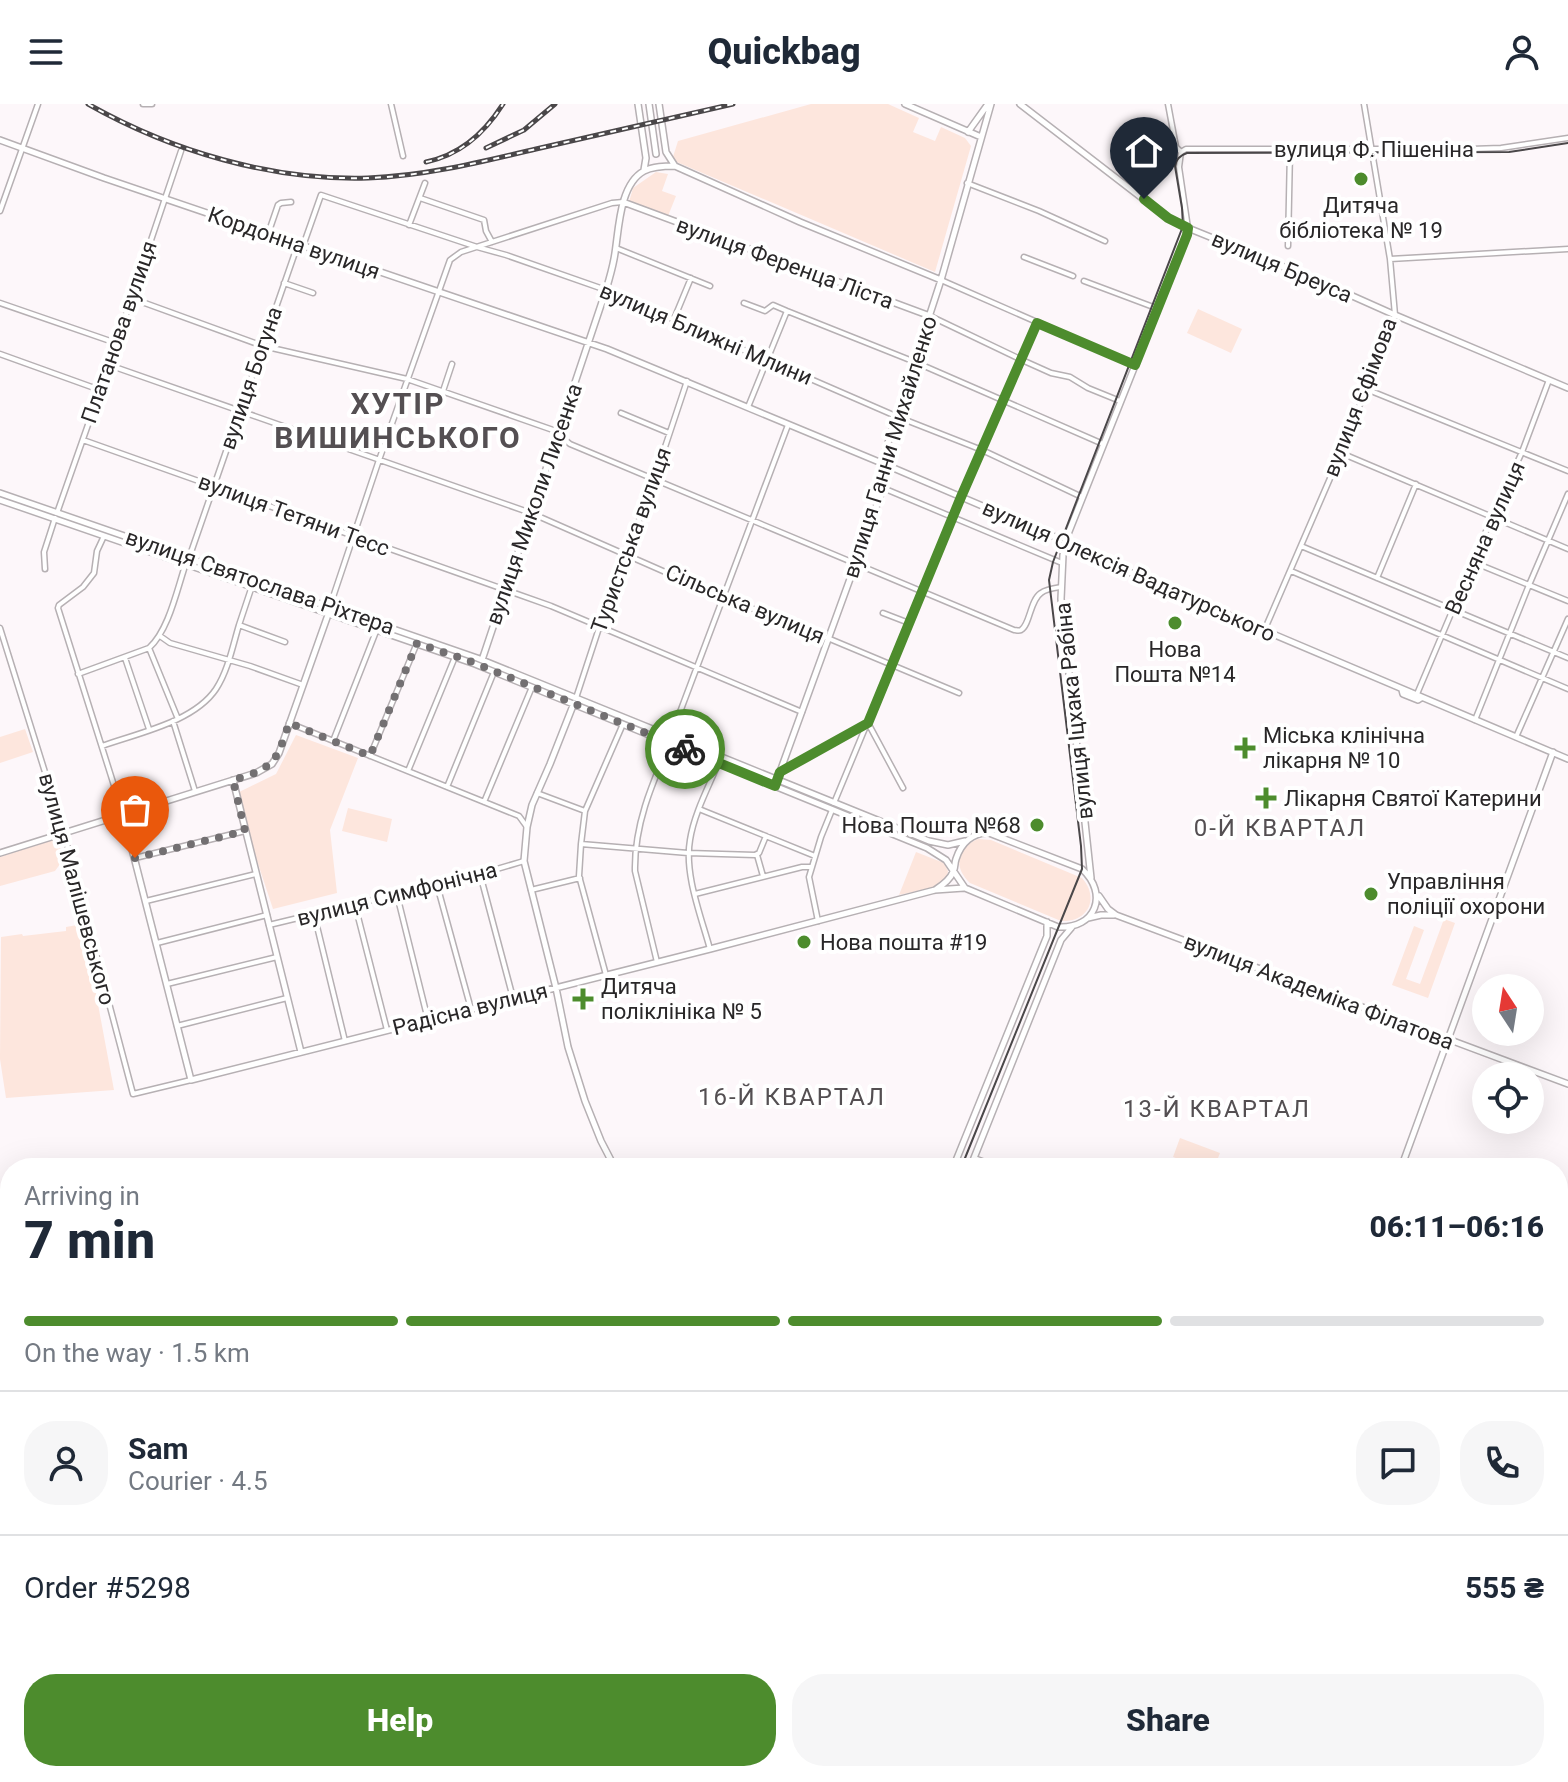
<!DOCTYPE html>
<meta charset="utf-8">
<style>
:root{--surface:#fff;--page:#f6f6f7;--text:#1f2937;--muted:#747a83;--line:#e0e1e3;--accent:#4d8c2d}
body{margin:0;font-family:Roboto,sans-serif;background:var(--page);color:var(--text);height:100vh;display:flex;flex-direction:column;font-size:30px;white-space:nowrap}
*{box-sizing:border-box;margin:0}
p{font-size:26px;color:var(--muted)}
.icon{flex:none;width:44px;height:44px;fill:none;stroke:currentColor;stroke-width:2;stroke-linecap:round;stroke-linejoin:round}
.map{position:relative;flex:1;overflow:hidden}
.panel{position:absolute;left:0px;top:1054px;width:1568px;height:624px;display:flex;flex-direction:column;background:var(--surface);border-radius:32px 32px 0 0;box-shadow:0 8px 32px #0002}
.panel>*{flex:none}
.needle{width:52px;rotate:348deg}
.fabs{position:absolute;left:1472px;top:870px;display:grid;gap:16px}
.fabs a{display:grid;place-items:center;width:72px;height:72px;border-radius:50%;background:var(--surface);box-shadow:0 8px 32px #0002;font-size:40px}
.pin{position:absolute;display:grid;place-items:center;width:68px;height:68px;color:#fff;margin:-82px -34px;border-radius:50% 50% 50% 0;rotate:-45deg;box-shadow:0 0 8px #0007}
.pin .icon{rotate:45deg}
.courier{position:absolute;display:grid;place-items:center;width:80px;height:80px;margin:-40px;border:6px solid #4d8c2d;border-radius:50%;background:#fff;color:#222;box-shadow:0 2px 10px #0007}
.summary em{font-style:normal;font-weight:800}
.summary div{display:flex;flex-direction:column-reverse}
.summary{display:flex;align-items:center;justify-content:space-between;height:136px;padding:0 24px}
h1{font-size:52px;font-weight:800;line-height:60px}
.bar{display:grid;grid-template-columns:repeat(4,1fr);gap:12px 8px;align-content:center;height:96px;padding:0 24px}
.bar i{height:10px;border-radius:6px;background:var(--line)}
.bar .on{background:var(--accent)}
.bar p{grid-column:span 4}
.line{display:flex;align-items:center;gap:20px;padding:0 24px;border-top:2px solid var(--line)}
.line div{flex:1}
.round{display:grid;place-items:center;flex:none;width:84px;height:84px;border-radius:32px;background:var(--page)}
.action{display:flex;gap:16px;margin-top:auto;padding:16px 24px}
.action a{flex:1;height:92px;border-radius:32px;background:var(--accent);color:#fff;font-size:32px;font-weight:800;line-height:92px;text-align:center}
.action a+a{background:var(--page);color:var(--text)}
header{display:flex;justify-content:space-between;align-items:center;height:104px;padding:0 24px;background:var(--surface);font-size:36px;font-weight:800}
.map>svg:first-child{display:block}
</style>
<header><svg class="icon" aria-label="menu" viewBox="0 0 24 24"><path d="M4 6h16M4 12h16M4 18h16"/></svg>Quickbag<svg class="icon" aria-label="person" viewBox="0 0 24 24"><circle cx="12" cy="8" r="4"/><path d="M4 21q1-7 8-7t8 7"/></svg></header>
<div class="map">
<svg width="1568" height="1678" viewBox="0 0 1568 1678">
<rect width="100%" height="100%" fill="#fdf7fa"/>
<path fill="#fde6dd" d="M811 0H888L919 14 913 28 935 37 941 23 965 34 971 42 935 168 672 56 678 37Z
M656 68 668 70 662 87 676 92 668 112 629 98 633 84Z
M1198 205 1242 225 1231 249 1187 229Z
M25 625 33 648 0 659V633Z
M296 631 358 654 330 726 337 789 273 805 235 690 276 670Z
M348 704 392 715 387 738 342 727Z
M58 734 63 756 55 767 0 782V753Z
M978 735 991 736 1082 774C1100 794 1088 819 1061 817L970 779C953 763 956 744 978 735Z
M916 748 944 759 948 767 947 775 935 783 899 791Z
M1444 815 1455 819 1428 894 1392 881 1414 822 1424 826 1406 875 1420 880Z
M83 820 114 986 6 994 0 955 1 833 22 830 23 832 66 827V823Z
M1180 1034 1220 1049 1214 1064H1204L1173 1053Z"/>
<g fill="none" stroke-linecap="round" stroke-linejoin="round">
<defs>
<path id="street" d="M143 0H152
M391 0 403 52
M1168 0 1176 43 1181 48 1179 63 1188 124
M1181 48 1186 45H1471L1501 44 1568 34
M967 79 1039 107 1105 137
M420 94 484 116 486 127 492 138
M0 107 38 0
M409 121 425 79
M268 130 278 101 281 99 291 98
M303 142 321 91 477 143 506 151 606 186 898 313 982 346 1082 393
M1288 142 1290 46
M616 144 710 182
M1024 153 1073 172
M1390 155 1568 145
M941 176 1135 261
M1084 177 1156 204
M284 179 313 189
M131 194 263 242 407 275 553 326 570 340 1014 526C1016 526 1019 527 1021 526 1030 521 1030 496 1041 489 1046 485 1054 484 1061 483
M0 199 116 239
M744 199 765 207 773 201 787 207 915 258 1103 340
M930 212 1022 256 1051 269 1070 273 1088 284 1120 297
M674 215 691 174
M0 250 100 286
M109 261 531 409 722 493 806 525 959 589
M1366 285 1568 367
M443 287 452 260
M748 303 787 207
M621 309 669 329
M83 336 551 502 802 608
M1341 349 1568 445
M883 384 1062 459
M57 409 109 261 181 47
M104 432 97 447 94 469 83 483 59 501 58 504 123 710
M1301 442 1568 554
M189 454 298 140
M1473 458 1568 497
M45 465 44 448 55 414
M1291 467 1568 585
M1377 474 1416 380
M330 502 379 356 450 156 461 148 612 99 623 98
M883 509 909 519
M239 521 252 482
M0 524 64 729 133 990 191 976
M1264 527 1341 349 1395 211 1390 155 1364 0
M160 532 170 539 250 562 303 581
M149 544 178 615
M125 554 149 625
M78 570 149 544C169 526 177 485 186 459
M1417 590 1492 413 1522 348 1549 276
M576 594 599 524 654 376 687 277
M1475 616 1529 481 1568 390
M173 617 195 687
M289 619 519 712 527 723
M671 632 788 321
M1516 633 1568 515
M333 637 377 525
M102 642C138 629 194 618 216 585 228 567 233 541 239 521L285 538
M370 652 417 539
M408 667 455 553
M780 668 868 619 903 684
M447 683 494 568
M537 689 585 707
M484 698 532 583
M834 699 961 393 1037 219
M699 705 815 752
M581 740 688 749 755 751 759 749 766 732
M757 751 763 772
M135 754 245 727
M480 770 513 894
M437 781 471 905
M531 786 580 774
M695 790 802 763H811
M397 791 428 916
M146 797 256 770
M355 801 387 926
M314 810 345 937
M818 817 809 773 821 733 832 706
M269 821 480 770 524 757
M157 839 267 811
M710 845C701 812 684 770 690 736 694 710 708 684 718 660
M657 858 635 767C634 721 652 680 670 638
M606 871 579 772 581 740 585 707 623 620
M167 880 277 853
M177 922 287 894
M974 1054 1001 1064
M1558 1270 1568 1274"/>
<path id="secondary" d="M638 0 646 54 644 66
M649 0 656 50
M659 0 666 48 675 62
M905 0 981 33
M1020 0 1168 114 1183 122 1321 178 1395 211 1568 284
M968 28 988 0
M0 36 104 74 607 245 884 360 1055 433 1090 451 1228 511 1568 655
M623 98 930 212
M0 389 477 554 929 737 948 741 965 737
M0 396 475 560 927 744 946 756 965 784 1058 823C1096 825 1109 790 1082 765L989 729C973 728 961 739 956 755 954 761 956 761 953 768 950 776 943 781 935 786
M482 556 606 186C609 176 612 166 614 155 619 130 618 81 644 67 653 62 665 62 675 62L800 118 941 176
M1402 586 1403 590 1418 596 1421 594
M574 599 550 660 532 701 527 723 524 757 556 884 568 943 585 997 601 1037 615 1064
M233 676 301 948
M777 676 883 384 885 374V348L941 176 991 0
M123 710 191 976 710 845 935 786 964 784
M0 749 256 669 272 660 279 649 329 508
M1091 774 1061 495 1063 451 1068 430 1187 131 1188 124
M1099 792 1108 805 1116 811 1568 980
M1088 814 1101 811H1114
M953 1064 1047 832V818
M970 1064 1061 836 1072 823
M1401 1064 1553 648
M1558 1565 1568 1569
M726 1668 731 1678
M732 1668 735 1678
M1174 1678 1178 1668
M1563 1678 1568 1671"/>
</defs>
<use href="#street" stroke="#b6b0b3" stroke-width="7"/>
<use href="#secondary" stroke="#b6b0b3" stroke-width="8"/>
<use href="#street" stroke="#fff" stroke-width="4"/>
<use href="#secondary" stroke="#fff" stroke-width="5"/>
<path stroke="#4a4749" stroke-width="2" d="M961 1064 1082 765 1081 742 1049 476 1053 458 1183 122 1182 104 1175 62C1176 55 1181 51 1187 49L1509 48 1568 39"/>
<defs>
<path id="rail" d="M88 0C171 47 272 77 368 74 425 72 481 58 536 45 602 30 667 15 733 0
M486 44 524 26 555 0
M426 58C460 51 484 30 503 0"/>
</defs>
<use href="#rail" stroke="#4a4749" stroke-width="5"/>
<use href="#rail" stroke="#fff" stroke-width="2" stroke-dasharray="6" stroke-linecap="butt"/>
</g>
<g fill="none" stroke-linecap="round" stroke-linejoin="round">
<path stroke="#737072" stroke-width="8" stroke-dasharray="0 14.4" d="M135 754 245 727 233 676C274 664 276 659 289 619L370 652 417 539 472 558 685 645"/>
<path stroke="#4d8c2d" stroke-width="10" d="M685 645 775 682 780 668 868 619 961 393 1037 219 1135 261 1187 131 1188 124 1168 114 1144 95"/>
</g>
<g fill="#4d8c2d" stroke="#fff" stroke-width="3">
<circle cx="1361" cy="75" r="8"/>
<circle cx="1175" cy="519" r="8"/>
<path d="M1241 632h8v8h8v8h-8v8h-8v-8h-8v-8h8z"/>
<path d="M1262 682h8v8h8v8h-8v8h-8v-8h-8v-8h8z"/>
<circle cx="1037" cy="721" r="8"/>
<circle cx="1371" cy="790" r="8"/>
<circle cx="804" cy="838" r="8"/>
<path d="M579 883h8v8h8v8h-8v8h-8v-8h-8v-8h8z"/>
</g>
<g text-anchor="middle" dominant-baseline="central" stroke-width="8" stroke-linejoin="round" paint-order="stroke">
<g font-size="22" fill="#292728" stroke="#fff">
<text x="1374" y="45">вулиця Ф. Пішеніна</text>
<text transform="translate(294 139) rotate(19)">Кордонна вулиця</text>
<text transform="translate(785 159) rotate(20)">вулиця Ференца Ліста</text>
<text transform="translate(1282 163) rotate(23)">вулиця Бреуса</text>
<text transform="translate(119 228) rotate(-71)">Платанова вулиця</text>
<text transform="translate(706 230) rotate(23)">вулиця Ближні Млини</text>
<text transform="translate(251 274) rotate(-71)">вулиця Богуна</text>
<text transform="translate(1360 293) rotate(-69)">вулиця Єфімова</text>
<text transform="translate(890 343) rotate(-73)">вулиця Ганни Михайленко</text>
<text transform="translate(534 400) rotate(-71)">вулиця Миколи Лисенка</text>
<text transform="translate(294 411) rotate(20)">вулиця Тетяни Тесс</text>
<text transform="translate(1485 434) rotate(-66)">Весняна вулиця</text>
<text transform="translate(631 436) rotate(-70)">Туристська вулиця</text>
<text transform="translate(1129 467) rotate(24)">вулиця Олексія Вадатурського</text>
<text transform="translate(260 478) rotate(19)">вулиця Святослава Ріхтера</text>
<text transform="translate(745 500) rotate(23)">Сільська вулиця</text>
<text transform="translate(1074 607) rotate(-96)">вулиця Іцхака Рабіна</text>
<text transform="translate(77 785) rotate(75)">вулиця Малішевського</text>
<text transform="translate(397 790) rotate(-14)">вулиця Симфонічна</text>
<text transform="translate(1319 888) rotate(21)">вулиця Академіка Філатова</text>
<text transform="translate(470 905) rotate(-14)">Радісна вулиця</text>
</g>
<g font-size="22" fill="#292728" stroke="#fff" text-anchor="start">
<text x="1361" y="101" text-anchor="middle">Дитяча<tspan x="1361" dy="25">бібліотека № 19</tspan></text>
<text x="1175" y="545" text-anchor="middle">Нова<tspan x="1175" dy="25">Пошта №14</tspan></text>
<text x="1263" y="631">Міська клінічна<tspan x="1263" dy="25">лікарня № 10</tspan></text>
<text x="1284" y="694">Лікарня Святої Катерини</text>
<text x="1021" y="721" text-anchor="end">Нова Пошта №68</text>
<text x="1387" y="777">Управління<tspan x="1387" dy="25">поліції охорони</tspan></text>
<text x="820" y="838">Нова пошта #19</text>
<text x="601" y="882">Дитяча<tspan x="601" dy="25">поліклініка № 5</tspan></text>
</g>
<g font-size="24" letter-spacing="2" fill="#544f52" stroke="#fff">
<text x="1280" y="724">0-Й КВАРТАЛ</text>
<text x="792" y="993">16-Й КВАРТАЛ</text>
<text x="1217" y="1005">13-Й КВАРТАЛ</text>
</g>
<g font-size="30" font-weight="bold" letter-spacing="2" fill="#544f52" stroke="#fff">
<text x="398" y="299">ХУТІР<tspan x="398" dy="34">ВИШИНСЬКОГО</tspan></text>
</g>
</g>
</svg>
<div class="fabs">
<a><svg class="needle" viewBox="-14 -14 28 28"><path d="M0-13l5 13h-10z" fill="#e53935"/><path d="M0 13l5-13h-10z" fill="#747a83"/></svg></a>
<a><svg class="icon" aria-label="locate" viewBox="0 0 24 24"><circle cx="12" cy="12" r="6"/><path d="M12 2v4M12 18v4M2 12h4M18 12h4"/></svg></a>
</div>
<div class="pin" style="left:135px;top:754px;background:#ea580c"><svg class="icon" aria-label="bag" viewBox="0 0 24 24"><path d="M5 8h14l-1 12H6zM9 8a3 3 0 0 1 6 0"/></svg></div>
<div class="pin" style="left:1144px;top:95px;background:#1f2937"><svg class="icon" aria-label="home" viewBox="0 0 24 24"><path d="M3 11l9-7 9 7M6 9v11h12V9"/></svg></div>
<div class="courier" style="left:685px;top:645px"><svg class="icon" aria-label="bike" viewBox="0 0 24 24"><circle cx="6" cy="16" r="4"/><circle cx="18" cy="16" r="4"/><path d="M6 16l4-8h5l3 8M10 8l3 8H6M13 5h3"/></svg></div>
<section class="panel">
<div class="summary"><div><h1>7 min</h1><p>Arriving in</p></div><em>06:11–06:16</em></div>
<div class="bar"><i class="on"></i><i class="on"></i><i class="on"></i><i></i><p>On the way · 1.5 km</p></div>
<div class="line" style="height:144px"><a class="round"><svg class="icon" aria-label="person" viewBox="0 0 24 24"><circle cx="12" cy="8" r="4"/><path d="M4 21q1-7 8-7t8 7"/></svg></a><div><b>Sam</b><p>Courier · 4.5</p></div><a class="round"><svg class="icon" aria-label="chat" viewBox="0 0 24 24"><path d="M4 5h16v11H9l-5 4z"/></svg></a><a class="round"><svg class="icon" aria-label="phone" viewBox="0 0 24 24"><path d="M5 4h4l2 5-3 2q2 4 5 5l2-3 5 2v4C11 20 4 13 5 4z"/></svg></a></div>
<div class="line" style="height:104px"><div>Order #5298</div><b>555 ₴</b></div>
<div class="action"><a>Help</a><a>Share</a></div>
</section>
</div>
